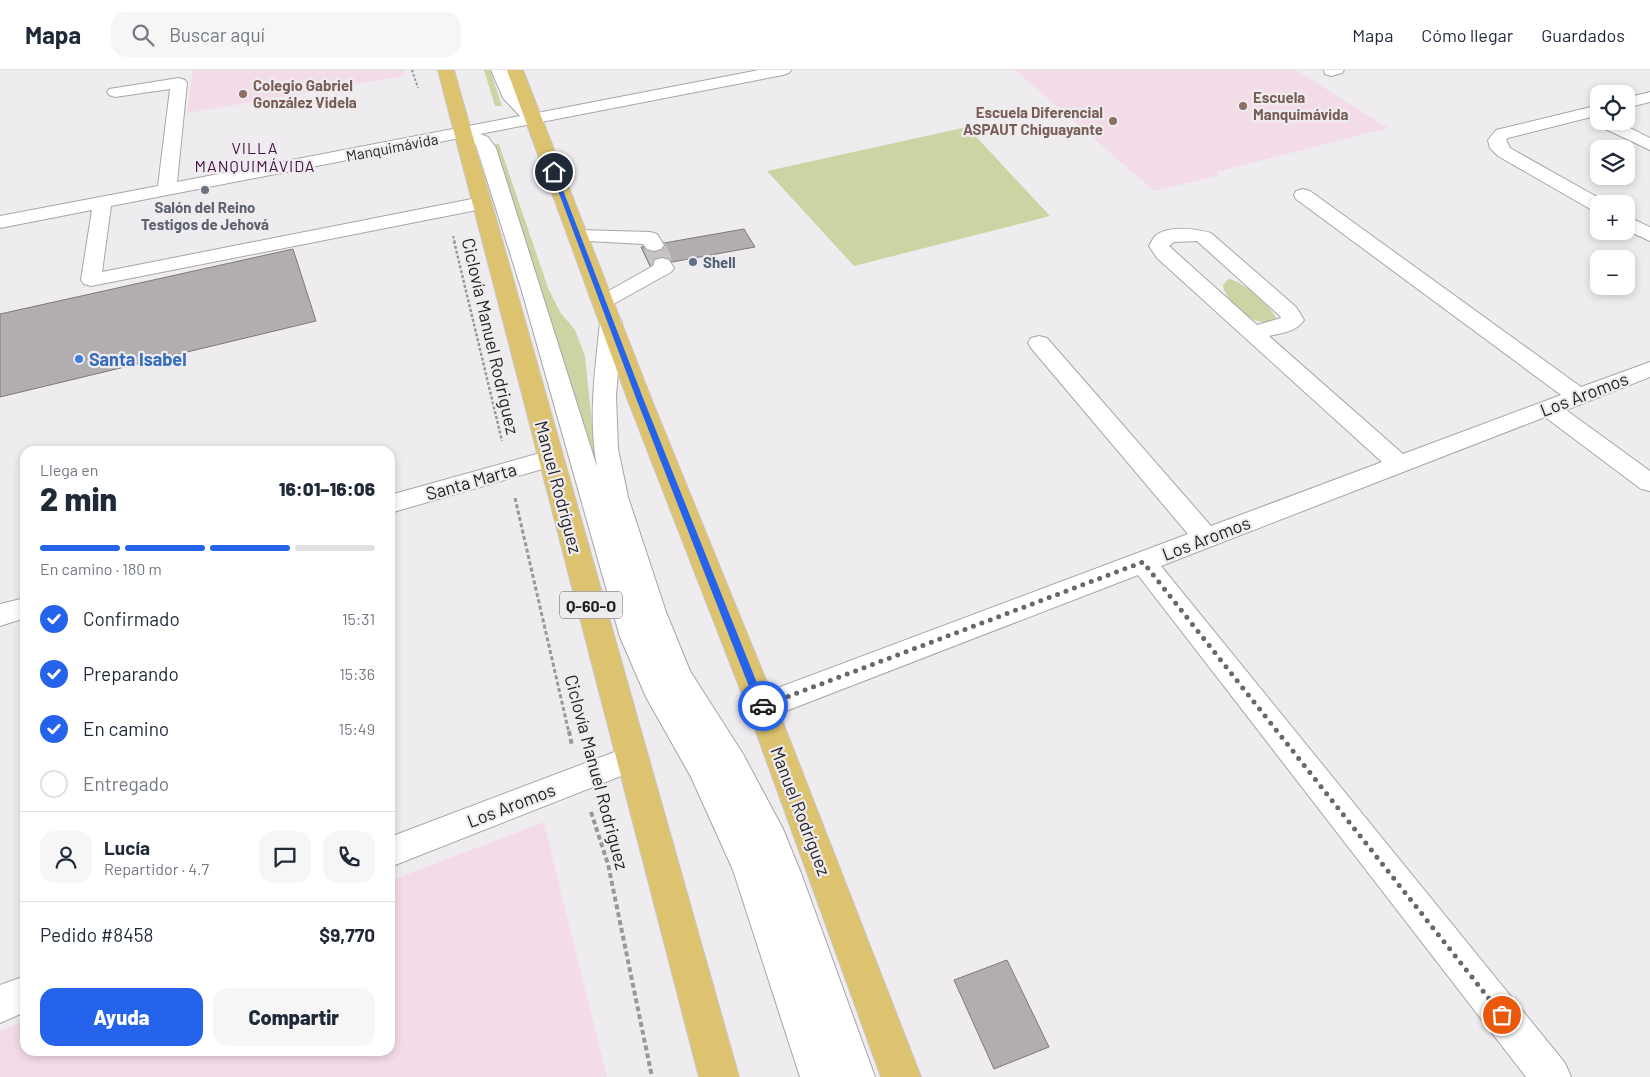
<!DOCTYPE html>
<html lang="es">
<meta charset="utf-8">
<style>
:root{--surface:#fff;--page:#f6f6f7;--text:#1f2937;--muted:#747a83;--line:#e0e1e3;--accent:#2563eb}
body{margin:0;font-family:Barlow,sans-serif;background:var(--page);color:var(--text);height:100vh;display:flex;flex-direction:column;font-size:19px;white-space:nowrap}
*{box-sizing:border-box;margin:0}
p{font-size:16px;color:var(--muted)}
.icon{flex:none;width:28px;height:28px;fill:none;stroke:currentColor;stroke-width:2;stroke-linecap:round;stroke-linejoin:round}
.map{position:relative;flex:1;overflow:hidden}
.details{position:absolute;left:20px;top:376px;width:375px;height:610px;display:flex;flex-direction:column;background:var(--surface);border-radius:15px;box-shadow:0 2px 8px #0003}
.details>*{flex:none}
.fabs{position:absolute;left:1590px;top:15px;display:grid;gap:10px}
.fabs a{display:grid;place-items:center;width:45px;height:45px;border-radius:10px;background:var(--surface);box-shadow:0 2px 8px #0003;font-size:25px}
.pin{position:absolute;display:grid;place-items:center;width:42px;height:42px;color:#fff;margin:-21px;border:2px solid #fff;border-radius:50%;box-shadow:0 1px 5px #0007}
.courier{position:absolute;display:grid;place-items:center;width:50px;height:50px;margin:-25px;border:4px solid #2563eb;border-radius:50%;background:#fff;color:#222;box-shadow:0 1px 6px #0007}
.headline em{font-style:normal;font-weight:800}
.headline div{display:flex;flex-direction:column-reverse}
.headline{display:flex;align-items:center;justify-content:space-between;height:85px;padding:0 20px}
h1{font-size:32px;font-weight:800;line-height:38px}
.bar{display:grid;grid-template-columns:repeat(4,1fr);gap:8px 5px;align-content:center;height:60px;padding:0 20px}
.bar i{height:6px;border-radius:4px;background:var(--line)}
.bar .on{background:var(--accent)}
.bar p{grid-column:span 4}
.line{display:flex;align-items:center;gap:12px;padding:0 20px;border-top:1px solid var(--line)}
.line div{flex:1}
.round{display:grid;place-items:center;flex:none;width:52px;height:52px;border-radius:15px;background:var(--page)}
ol{padding:0 20px;list-style:none}
li{display:flex;align-items:center;gap:15px;height:55px}
li p{margin-inline-start:auto}
li .icon{padding:5px;border-radius:50%;background:var(--accent);color:#fff;stroke-width:4}
li:last-child{color:var(--muted)}
li i{width:28px;height:28px;border:2px solid var(--line);border-radius:50%}
.primary-button{display:flex;gap:10px;margin-top:auto;padding:10px 20px}
.primary-button a{flex:1;height:58px;border-radius:15px;background:var(--accent);color:#fff;font-size:20px;font-weight:800;line-height:58px;text-align:center}
.primary-button a+a{background:var(--page);color:var(--text)}
header{display:flex;align-items:center;gap:30px;box-sizing:border-box;height:70px;padding:0 25px;background:var(--surface);border-bottom:1px solid var(--line)}
header strong{font-size:24px}
nav{display:flex;gap:28px;margin-inline-start:auto;font-size:18px}
.search{width:350px;height:45px;background:var(--page);display:flex;align-items:center;gap:12px;box-sizing:border-box;padding:0 18px;border-radius:15px;color:var(--muted);font-size:19px}
.map>svg:first-child{display:block}
</style>
<header>
<strong>Mapa</strong>
<div class="search"><svg class="icon" aria-label="search" viewBox="0 0 24 24"><circle cx="10" cy="10" r="6"/><path d="M15 15l6 6"/></svg>Buscar aquí</div>
<nav><a>Mapa</a><a>Cómo llegar</a><a>Guardados</a></nav>
</header>
<div class="map">
<svg width="1650" height="1007" viewBox="0 0 1650 1007">
<rect width="100%" height="100%" fill="#efecf0"/>
<path fill="#f3dce8" d="M193 0H404L405 6 187 43Z
M1015 0H1296L1388 58 1217 102 1220 105 1154 121Z
M544 752 607 1007H0V961L25 951V981H390V811Z"/>
<path fill="#cdd3a3" d="M484 0H490L502 36H495Z
M967 57 1050 146 854 196 767 101Z
M495 74H499L548 218 560 242 575 260 585 286 595 383 592 384Z
M1228 209C1242 210 1270 235 1276 248 1258 263 1225 233 1223 215Z"/>
<path fill="#b2adaf" stroke="#7d797b" d="M744 159 755 177 650 196 641 177Z
M293 179 316 251 0 327V244Z
M1007 890 1049 977 994 999 954 910Z"/>
<g fill="none" stroke-linecap="round" stroke-linejoin="round">
<path stroke="#c6c3c7" stroke-width="22" stroke-dasharray="22 11" stroke-linecap="butt" d="M654 175 662 194"/>
<defs>
<path id="minor" d="M491 0H507L519 26 537 43 759 0H791L789 3 783 5 480 64 488 67 496 78 597 397C588 349 595 301 600 252L603 247 611 246 619 247 622 252 616 326 618 379 628 427 666 542 690 601 743 684 783 759 801 803 875 1007H800L733 800 691 707 646 627 620 567 521 218 476 75 460 68 111 136 102 202 482 127 489 129 491 133 489 137 482 139 91 216 84 214 81 210 92 140 0 158V146L158 116 170 19 115 27 109 25 107 22 109 19 179 8 185 10 187 13 177 112 520 46 503 28Z
M1324 0H1344L1342 3 1331 6 1325 4Z
M1650 22V32L1626 38V28Z
M1599 35V45L1508 68 1506 70 1510 78 1606 132 1607 134H1599V142L1592 140 1498 86 1490 78 1488 70 1496 60Z
M1597 47H1599V51H1616L1650 68V80L1597 55 1595 51Z
M1303 119 1310 121 1581 317 1650 292V307L1566 340 1650 401V421L1641 419 1545 347 1161 496 1565 993 1571 1007H1526L1138 505 773 646 762 649 751 646 747 637 751 628 1188 464 1031 278 1028 273 1031 268 1039 266 1047 268 1211 456 1382 392 1157 188 1149 176C1151 173 1153 168 1155 166 1169 155 1196 159 1211 163L1296 237 1304 250C1296 262 1282 263 1269 266L1403 384 1561 325 1296 129 1294 125 1296 121ZM1197 171 1280 246 1281 248 1257 255 1169 176 1174 172Z
M1626 146 1650 157V171L1626 160Z
M578 160 650 162 657 164 664 175 661 179 654 181 647 179 643 174 571 170 568 166 571 162Z
M662 188 669 190 674 198 671 202 610 236 603 238 596 236 592 232 596 228 653 196 655 190Z
M551 380 560 382 563 388 560 394 390 443V425Z
M25 528V548L0 556V534Z
M633 675 644 679 649 688 644 697 390 797V767Z
M25 906V942L0 953V915Z"/>
<path id="major" d="M438 0H454L739 1007H699Z
M507 0H523L651 328 777 637 921 1007H881L747 637 627 328Z"/>
</defs>
<use href="#minor" stroke="#a8a5a8" stroke-width="2"/>
<use href="#major" stroke="#c9c9ca" stroke-width="2"/>
<path stroke="#99979a" stroke-width="2" stroke-dasharray="2.5 2" stroke-linecap="butt" d="M412 0 418 18
M453 166 455 172"/>
<path stroke="#99979a" stroke-width="2.5" stroke-dasharray="3 2" stroke-linecap="butt" d="M454 171 502 371"/>
<path stroke="#99979a" stroke-width="3" stroke-dasharray="4 2.5" stroke-linecap="butt" d="M515 428 569 663"/>
<path stroke="#99979a" stroke-width="4" stroke-dasharray="5 3" stroke-linecap="butt" d="M569 661 572 676
M591 742 608 794 652 1007"/>
<use href="#minor" fill="#fff" fill-rule="evenodd"/>
<use href="#major" fill="#ddc370" fill-rule="evenodd"/>
</g>
<path fill="#2563eb" d="M554 100 556 102 643 328 765 633 767 636 766 639 762 640 757 637 636 328 551 102Z"/>
<g fill="none" stroke-linecap="round" stroke-linejoin="round">
<path stroke="#686769" stroke-width="5" stroke-dasharray="0 9" d="M763 636 1143 492 1502 945"/>
</g>
<g fill="#8d6e63" stroke="#efecf0" stroke-width="2">
<circle cx="243" cy="24" r="5"/>
<circle cx="1243" cy="36" r="5"/>
<circle cx="1113" cy="51" r="5"/>
</g>
<circle fill="#6b7280" stroke="#efecf0" stroke-width="2" cx="205" cy="120" r="5"/>
<circle fill="#5c6f8a" stroke="#efecf0" stroke-width="2" cx="693" cy="192" r="5"/>
<circle fill="#3f7fe0" stroke="#efecf0" stroke-width="2" cx="79" cy="289" r="5"/>
<g text-anchor="middle" dominant-baseline="central" stroke-width="4.5" stroke-linejoin="round" paint-order="stroke">
<g font-size="15" font-weight="bold" fill="#785e54" stroke="#efecf0" text-anchor="start">
<text x="253" y="15">Colegio Gabriel<tspan x="253" dy="17">González Videla</tspan></text>
<text x="1253" y="27">Escuela<tspan x="1253" dy="17">Manquimávida</tspan></text>
<text x="1103" y="42" text-anchor="end">Escuela Diferencial<tspan x="1103" dy="17">ASPAUT Chiguayante</tspan></text>
</g>
<g font-size="15" fill="#201f21" stroke="#efecf0">
<text transform="translate(392 77) rotate(-11)">Manquimávida</text>
</g>
<g font-size="15" font-weight="bold" fill="#5b616d" stroke="#efecf0">
<text x="205" y="137">Salón del Reino<tspan x="205" dy="17">Testigos de Jehová</tspan></text>
</g>
<g font-size="15" font-weight="bold" fill="#4e5e75" stroke="#efecf0" text-anchor="start">
<text x="703" y="192">Shell</text>
</g>
<g font-size="16" letter-spacing="1" fill="#441344" stroke="#efecf0">
<text x="255" y="77">VILLA<tspan x="255" dy="18">MANQUIMÁVIDA</tspan></text>
</g>
<rect fill="#efecf0" stroke="#5e5c5f" stroke-width="1" x="560" y="521.5" width="62" height="27" rx="4"/>
<g font-size="16" font-weight="bold" fill="#201f21">
<text x="591" y="535">Q-60-O</text>
</g>
<g font-size="18" fill="#201f21" stroke="#efecf0">
<text transform="translate(491 266) rotate(77)">Ciclovía Manuel Rodriguez</text>
<text transform="translate(1584 324) rotate(-21)">Los Aromos</text>
<text transform="translate(471 411) rotate(-16)">Santa Marta</text>
<text transform="translate(559 417) rotate(75)">Manuel Rodríguez</text>
<text transform="translate(1206 468) rotate(-21)">Los Aromos</text>
<text transform="translate(597 702) rotate(75)">Ciclovía Manuel Rodriguez</text>
<text transform="translate(511 735) rotate(-21)">Los Aromos</text>
<text transform="translate(801 741) rotate(69)">Manuel Rodríguez</text>
</g>
<g font-size="18" font-weight="bold" fill="#366cbe" stroke="#efecf0" text-anchor="start">
<text x="89" y="289">Santa Isabel</text>
</g>
</g>
</svg>
<div class="fabs">
<a><svg class="icon" aria-label="locate" viewBox="0 0 24 24"><circle cx="12" cy="12" r="6"/><path d="M12 2v4M12 18v4M2 12h4M18 12h4"/></svg></a>
<a><svg class="icon" aria-label="layers" viewBox="0 0 24 24"><path d="M12 4l9 5-9 5-9-5zM3 14l9 5 9-5"/></svg></a>
<a>+</a>
<a>−</a>
</div>
<div class="pin" style="left:1502px;top:945px;background:#ea580c"><svg class="icon" aria-label="bag" viewBox="0 0 24 24"><path d="M5 8h14l-1 12H6zM9 8a3 3 0 0 1 6 0"/></svg></div>
<div class="pin" style="left:554px;top:102px;background:#1f2937"><svg class="icon" aria-label="home" viewBox="0 0 24 24"><path d="M3 11l9-7 9 7M6 9v11h12V9"/></svg></div>
<div class="courier" style="left:763px;top:636px"><svg class="icon" aria-label="car" viewBox="0 0 24 24"><path d="M5 17H2v-5l4-1 3-4h7l3 4 3 1v5h-3M9 17h6M6 11h13"/><circle cx="7" cy="17" r="2"/><circle cx="17" cy="17" r="2"/></svg></div>
<section class="details">
<div class="headline"><div><h1>2 min</h1><p>Llega en</p></div><em>16:01–16:06</em></div>
<div class="bar"><i class="on"></i><i class="on"></i><i class="on"></i><i></i><p>En camino · 180 m</p></div>
<ol>
<li><svg class="icon" aria-label="check" viewBox="0 0 24 24"><path d="M5 12l5 5 9-10"/></svg>Confirmado<p>15:31</p></li>
<li><svg class="icon" aria-label="check" viewBox="0 0 24 24"><path d="M5 12l5 5 9-10"/></svg>Preparando<p>15:36</p></li>
<li><svg class="icon" aria-label="check" viewBox="0 0 24 24"><path d="M5 12l5 5 9-10"/></svg>En camino<p>15:49</p></li>
<li><i></i>Entregado</li>
</ol>
<div class="line" style="height:90px"><a class="round"><svg class="icon" aria-label="person" viewBox="0 0 24 24"><circle cx="12" cy="8" r="4"/><path d="M4 21q1-7 8-7t8 7"/></svg></a><div><b>Lucía</b><p>Repartidor · 4.7</p></div><a class="round"><svg class="icon" aria-label="chat" viewBox="0 0 24 24"><path d="M4 5h16v11H9l-5 4z"/></svg></a><a class="round"><svg class="icon" aria-label="phone" viewBox="0 0 24 24"><path d="M5 4h4l2 5-3 2q2 4 5 5l2-3 5 2v4C11 20 4 13 5 4z"/></svg></a></div>
<div class="line" style="height:65px"><div>Pedido #8458</div><b>$9,770</b></div>
<div class="primary-button"><a>Ayuda</a><a>Compartir</a></div>
</section>
</div>
